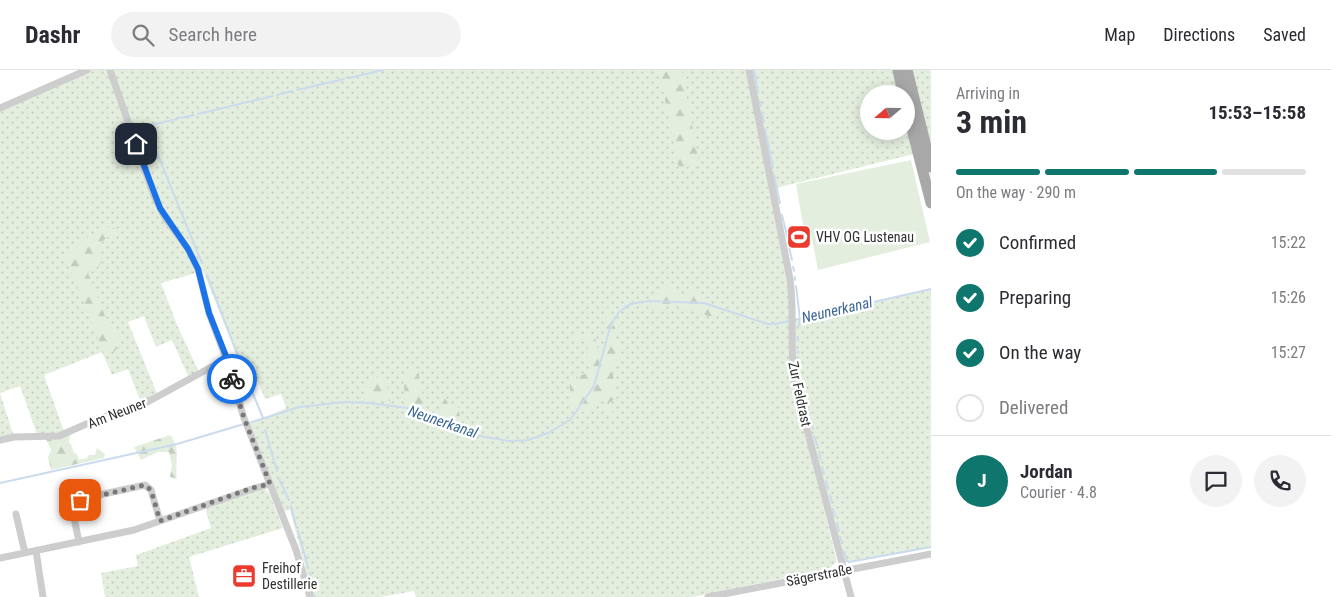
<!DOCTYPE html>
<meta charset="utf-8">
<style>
:root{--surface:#fff;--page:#f2f2f3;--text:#2b2b33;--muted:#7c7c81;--line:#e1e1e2;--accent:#0f766e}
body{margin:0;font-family:"Roboto Condensed",sans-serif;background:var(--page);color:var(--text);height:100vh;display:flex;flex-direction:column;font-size:19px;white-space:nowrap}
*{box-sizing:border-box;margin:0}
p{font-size:16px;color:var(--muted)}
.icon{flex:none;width:28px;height:28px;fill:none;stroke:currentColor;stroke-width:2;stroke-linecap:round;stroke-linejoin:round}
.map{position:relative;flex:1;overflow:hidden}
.drawer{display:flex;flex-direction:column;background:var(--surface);width:400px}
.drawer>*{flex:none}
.needle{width:32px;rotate:250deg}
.fabs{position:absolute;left:860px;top:15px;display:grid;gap:10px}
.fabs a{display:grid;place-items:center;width:55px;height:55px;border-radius:50%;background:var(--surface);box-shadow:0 2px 12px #0003;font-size:25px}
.pin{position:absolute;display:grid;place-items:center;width:42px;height:42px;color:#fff;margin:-21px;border-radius:10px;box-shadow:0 2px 8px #0006}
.courier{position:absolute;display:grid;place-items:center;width:50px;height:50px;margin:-25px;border:4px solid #1a73e8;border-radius:50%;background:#fff;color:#222;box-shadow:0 1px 6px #0007}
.head em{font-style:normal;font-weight:700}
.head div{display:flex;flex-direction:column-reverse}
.head{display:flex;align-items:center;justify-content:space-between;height:85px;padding:0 25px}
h1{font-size:32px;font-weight:700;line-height:38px}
.bar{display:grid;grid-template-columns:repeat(4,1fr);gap:8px 5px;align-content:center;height:60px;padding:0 25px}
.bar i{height:6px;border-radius:4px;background:var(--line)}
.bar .selected{background:var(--accent)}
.bar p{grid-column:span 4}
.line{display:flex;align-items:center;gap:12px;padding:0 25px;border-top:1px solid var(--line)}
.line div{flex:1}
.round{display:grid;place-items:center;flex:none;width:52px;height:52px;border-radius:26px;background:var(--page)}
ol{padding:0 25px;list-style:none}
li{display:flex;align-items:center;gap:15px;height:55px}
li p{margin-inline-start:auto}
li .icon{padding:5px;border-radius:50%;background:var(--accent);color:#fff;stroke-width:4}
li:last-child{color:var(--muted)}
li i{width:28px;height:28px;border:2px solid var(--line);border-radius:50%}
header{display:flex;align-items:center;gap:30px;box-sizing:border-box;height:70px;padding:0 25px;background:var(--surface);border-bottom:1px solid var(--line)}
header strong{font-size:24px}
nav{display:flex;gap:28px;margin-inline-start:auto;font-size:18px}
.search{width:350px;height:45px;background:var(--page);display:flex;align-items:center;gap:12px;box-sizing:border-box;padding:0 18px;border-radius:28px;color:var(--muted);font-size:19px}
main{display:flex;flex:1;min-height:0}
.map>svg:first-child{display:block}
</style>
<header>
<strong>Dashr</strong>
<div class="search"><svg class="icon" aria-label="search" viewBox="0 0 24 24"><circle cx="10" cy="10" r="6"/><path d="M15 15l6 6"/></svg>Search here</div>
<nav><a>Map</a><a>Directions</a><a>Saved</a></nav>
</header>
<main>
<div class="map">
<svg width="931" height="527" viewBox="0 0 931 527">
<defs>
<pattern id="grass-dots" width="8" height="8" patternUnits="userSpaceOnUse" patternTransform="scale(1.25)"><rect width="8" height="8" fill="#e4eede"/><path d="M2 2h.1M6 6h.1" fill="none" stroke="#c4ccbf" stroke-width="1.8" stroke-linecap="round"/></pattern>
<pattern id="forest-firs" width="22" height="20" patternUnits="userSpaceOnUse" patternTransform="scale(1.25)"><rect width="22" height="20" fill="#e4eede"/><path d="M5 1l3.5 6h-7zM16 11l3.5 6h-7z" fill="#c4ccbf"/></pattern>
</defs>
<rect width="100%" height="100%" fill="#fff"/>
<path fill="url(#grass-dots)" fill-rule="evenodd" d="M87 0H110L163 141 112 0H931V107L922 82 776 118 790 220 798 334 837 491 829 499 693 527H416L414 521 381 527H313L290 440 284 441 249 355 286 338 281 324 265 329 258 312 247 315 237 286 203 201 161 213 178 257 199 302 189 308 172 270 156 277 144 246 128 252 158 326 142 335 128 299 112 305 102 282 44 305 65 364 38 367 20 316 0 323 14 367 0 371V38ZM869 24H906V61H869Z
M931 219V477L845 492 800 323 794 289 795 250Z
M265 419 269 423 283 458 189 487 199 527H105L101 503 138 496 136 485 211 458 205 438 252 422Z"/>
<path fill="url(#forest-firs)" d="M659 0H682L699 94 679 99Z
M107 157 116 159 118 165 113 168 107 167 100 174 98 180 102 189 99 196 88 203 108 254 122 272 114 282 101 276 66 188 86 168 104 160Z
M665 216 672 218 678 225 683 224 687 220H695L704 225 703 231 715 238 714 244 710 247C702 244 695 236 686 241L681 239 678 233 659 237 656 243 649 237 658 222Z
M605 234 610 243 611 258 614 254 618 255V263L616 267C621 275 619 280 623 287L619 294 612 297 616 328 609 333 611 341 616 345V348L608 346 603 330H597C588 340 585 345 572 341 571 339 569 312 570 309H577L579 306 587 303 591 293 586 289 590 283 587 276V270H577L576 268 577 266 591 264 595 268 598 280 602 279 608 257Z
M415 299H418L425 343 406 334 403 307Z
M378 307 386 308 390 331 366 329C364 314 368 316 378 307Z
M442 327 445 328 450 337 457 334 463 358 436 348 441 340Z
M70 365 69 373 71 374 74 383 77 384 79 390 87 388 89 385H95L97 378 105 384 104 388 51 400 48 387 51 380 46 369Z
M170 365C182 378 174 394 177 409L170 407 172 395 169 382H158L141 390 134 377Z"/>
<path fill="#e4eede" d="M911 90 930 172 818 200 810 159 803 155 796 114Z"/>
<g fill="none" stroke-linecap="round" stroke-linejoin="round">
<path stroke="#cadbee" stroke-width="2" d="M754 0 758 23
M349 8 383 0
M297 20 344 9
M277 25 292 21
M759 30 761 36
M762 43 764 52
M198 44 273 26
M180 48 194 45
M177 49 146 56 202 193
M765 59 773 98
M774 105 780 133
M782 145 788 170
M789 177 792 190
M793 197 794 201
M207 205 248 312
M795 207V210
M796 216 800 249 799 256
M794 250 931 219
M798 267V271
M798 281V283
M798 293 799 295
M799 301V302
M800 308 801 315
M251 319 263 348
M803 321 805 329
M806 335 809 344
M810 350 813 359
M249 353 299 337 345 332 370 333 407 338 468 364 509 371 528 370 548 363 570 350 594 316 611 254 619 242 630 234 649 231 704 233 768 254H774L790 251
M265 360 277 401
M814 366 817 375
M819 382 821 390
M822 397 824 404
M279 409 289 430
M826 411 828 419
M0 413 177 374 244 354
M830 425 832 433
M291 436 296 456
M833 439 835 446
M837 453 839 461
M298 461 308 497
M840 467 842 473
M844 481 847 491 849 492 931 477
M310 503 313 519
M314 525 315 527"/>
<path stroke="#cdcdcd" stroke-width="7" d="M110 0 154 126 165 148 188 179 198 199 209 243 225 286 244 348 296 480 310 527
M749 0 790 209C795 244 789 279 795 314L851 527
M0 38 87 0
M0 370 14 367 59 366 100 348 142 335 226 289
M16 444 25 483
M79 472 72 438V433L76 430 145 415 151 420 160 451
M36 481 43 527
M0 488 134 460 252 419 270 414
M708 527 931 484"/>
<path stroke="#a8a8a8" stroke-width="11" d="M898 0 903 24
M907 0 931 97
M906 36 931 133"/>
</g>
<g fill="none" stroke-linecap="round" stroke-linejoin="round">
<path stroke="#787878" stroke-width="5" stroke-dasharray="0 9" d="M80 430 145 415 151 420 160 451 252 418 270 414 244 348 232 309"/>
<path stroke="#1a73e8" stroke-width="6" d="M136 74 160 138 188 179 198 199 209 243 226 286 232 309"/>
</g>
<defs>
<symbol id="stadium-square" viewBox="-11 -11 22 22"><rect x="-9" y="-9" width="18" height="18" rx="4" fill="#eb3a2e" stroke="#fff"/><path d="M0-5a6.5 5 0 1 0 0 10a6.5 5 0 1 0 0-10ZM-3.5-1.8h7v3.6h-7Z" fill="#fff"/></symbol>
<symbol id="office-square" viewBox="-11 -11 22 22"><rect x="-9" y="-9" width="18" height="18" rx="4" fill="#eb3a2e" stroke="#fff"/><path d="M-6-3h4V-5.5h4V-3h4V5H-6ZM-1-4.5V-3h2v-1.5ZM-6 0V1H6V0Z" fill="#fff"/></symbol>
</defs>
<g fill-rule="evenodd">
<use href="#stadium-square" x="785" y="153" width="28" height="28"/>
<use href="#office-square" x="230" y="492" width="28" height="28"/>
</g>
<g text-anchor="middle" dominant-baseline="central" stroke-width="5" stroke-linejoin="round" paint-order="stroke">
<g font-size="14" fill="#303030" stroke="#fff" text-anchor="start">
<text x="816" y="167">VHV OG Lustenau</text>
<text x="262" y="498">Freihof<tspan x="262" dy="16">Destillerie</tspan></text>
</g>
<g font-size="14" fill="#303030" stroke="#fff">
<text transform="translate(800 324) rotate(78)">Zur Feldrast</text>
<text transform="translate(117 343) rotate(-21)">Am Neuner</text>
<text transform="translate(819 505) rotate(-11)">Sägerstraße</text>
</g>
<g font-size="15" font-style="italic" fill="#3b6796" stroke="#fff">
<text transform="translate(837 240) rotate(-13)">Neunerkanal</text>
<text transform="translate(443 352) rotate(19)">Neunerkanal</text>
</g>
</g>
</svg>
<div class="fabs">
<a><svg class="needle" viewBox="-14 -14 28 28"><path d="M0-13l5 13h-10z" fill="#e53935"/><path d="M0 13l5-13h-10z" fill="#7c7c81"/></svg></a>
</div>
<div class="pin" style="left:80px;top:430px;background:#ea580c"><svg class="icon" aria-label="bag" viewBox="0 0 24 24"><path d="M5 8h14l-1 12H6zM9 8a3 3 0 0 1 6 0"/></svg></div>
<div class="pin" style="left:136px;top:74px;background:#1f2937"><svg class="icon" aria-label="home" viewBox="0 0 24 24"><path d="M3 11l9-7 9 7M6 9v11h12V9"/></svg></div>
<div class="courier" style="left:232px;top:309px"><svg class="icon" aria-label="bike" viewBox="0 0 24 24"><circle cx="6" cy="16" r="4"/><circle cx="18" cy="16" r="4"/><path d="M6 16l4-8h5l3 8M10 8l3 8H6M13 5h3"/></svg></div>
</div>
<section class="drawer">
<div class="head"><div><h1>3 min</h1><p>Arriving in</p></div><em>15:53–15:58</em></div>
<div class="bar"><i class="selected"></i><i class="selected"></i><i class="selected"></i><i></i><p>On the way · 290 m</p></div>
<ol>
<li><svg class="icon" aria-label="check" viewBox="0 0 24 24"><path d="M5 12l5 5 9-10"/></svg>Confirmed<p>15:22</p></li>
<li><svg class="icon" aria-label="check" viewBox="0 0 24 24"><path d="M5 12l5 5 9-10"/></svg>Preparing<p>15:26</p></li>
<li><svg class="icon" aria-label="check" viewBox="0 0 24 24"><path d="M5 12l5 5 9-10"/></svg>On the way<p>15:27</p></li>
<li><i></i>Delivered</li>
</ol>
<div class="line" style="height:90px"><b class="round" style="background:var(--accent);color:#fff">J</b><div><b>Jordan</b><p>Courier · 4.8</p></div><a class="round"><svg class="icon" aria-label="chat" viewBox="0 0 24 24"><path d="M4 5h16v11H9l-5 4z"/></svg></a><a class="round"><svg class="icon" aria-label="phone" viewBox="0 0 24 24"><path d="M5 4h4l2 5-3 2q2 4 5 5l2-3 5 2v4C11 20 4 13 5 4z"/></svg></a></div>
</section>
</main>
